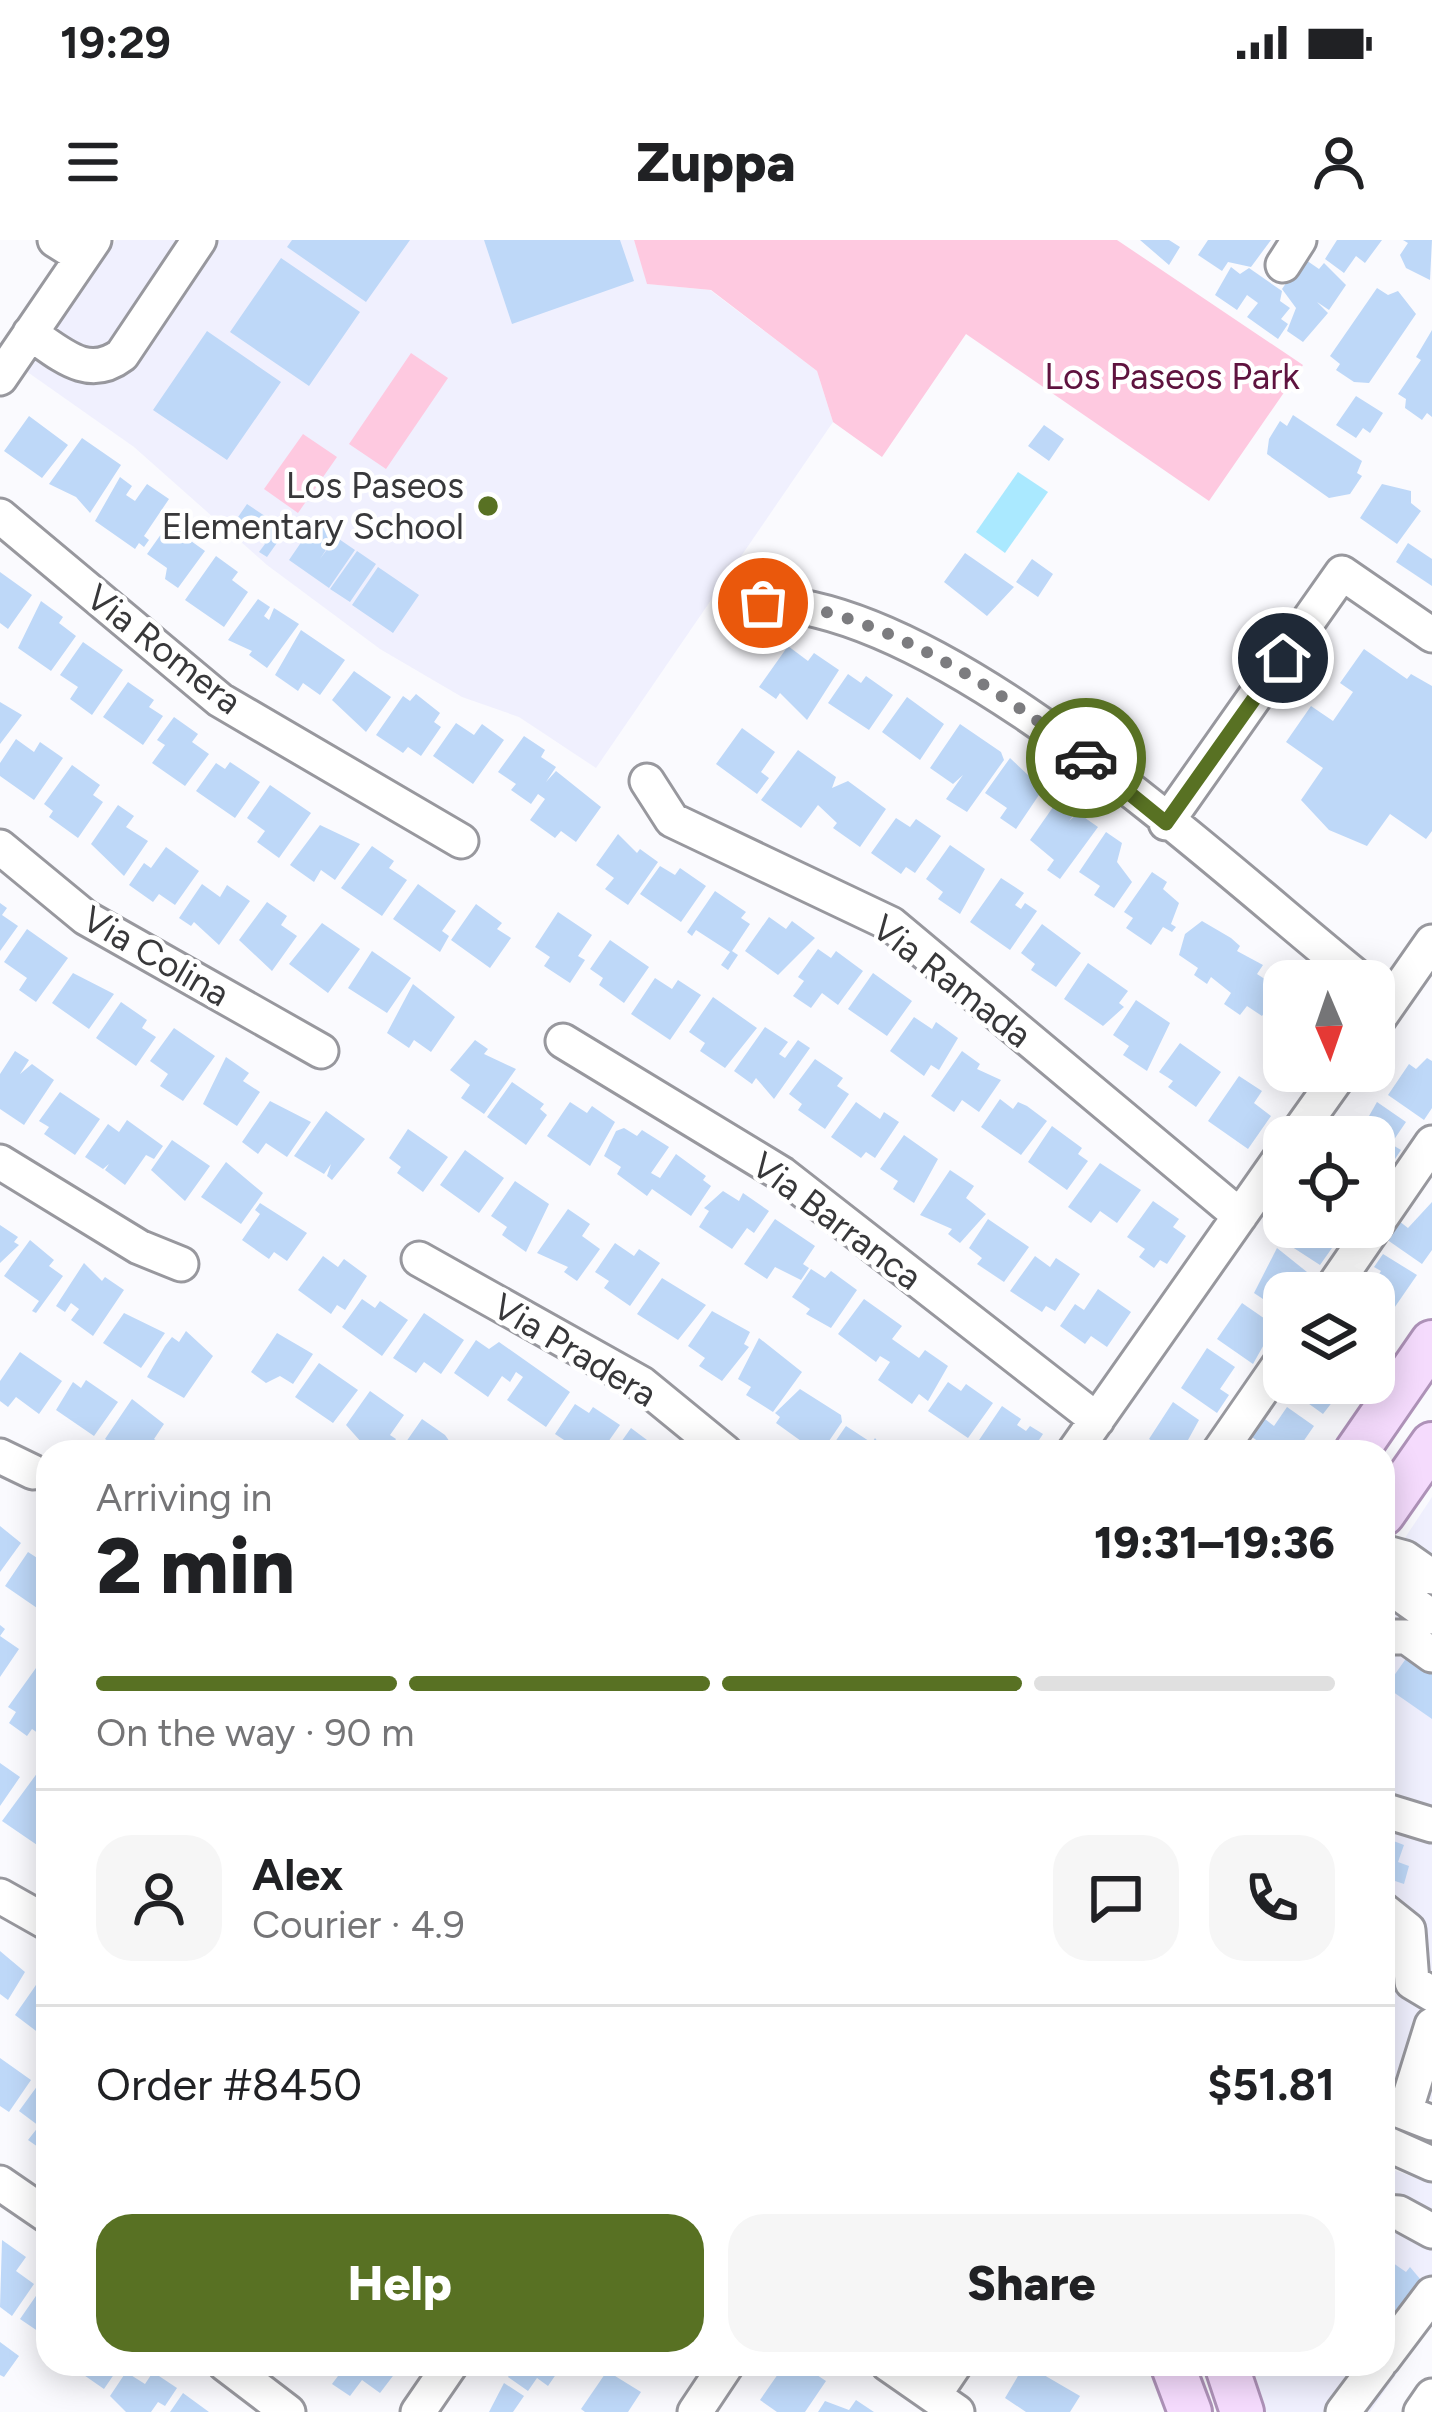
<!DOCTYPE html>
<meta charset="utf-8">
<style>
:root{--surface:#fff;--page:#f6f6f6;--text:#202124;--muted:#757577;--line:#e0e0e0;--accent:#587123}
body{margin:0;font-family:Figtree,sans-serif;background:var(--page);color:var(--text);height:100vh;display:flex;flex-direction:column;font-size:45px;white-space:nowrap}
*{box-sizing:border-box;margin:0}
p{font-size:39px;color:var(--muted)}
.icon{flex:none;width:66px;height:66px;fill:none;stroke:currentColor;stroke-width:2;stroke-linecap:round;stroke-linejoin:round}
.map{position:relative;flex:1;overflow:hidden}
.side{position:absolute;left:36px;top:1200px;width:1359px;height:936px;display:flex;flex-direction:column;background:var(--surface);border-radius:36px;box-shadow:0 6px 30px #0003}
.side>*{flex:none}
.needle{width:78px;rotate:178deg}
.buttons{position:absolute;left:1263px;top:720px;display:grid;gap:24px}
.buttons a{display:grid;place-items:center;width:132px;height:132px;border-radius:24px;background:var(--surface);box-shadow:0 6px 30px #0003;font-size:60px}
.pin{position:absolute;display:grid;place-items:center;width:102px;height:102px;color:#fff;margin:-51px;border:6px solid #fff;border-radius:50%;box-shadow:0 3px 12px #0007}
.courier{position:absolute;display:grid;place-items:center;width:120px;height:120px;margin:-60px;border:9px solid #587123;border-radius:50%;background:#fff;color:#222;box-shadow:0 3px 15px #0007}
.overview em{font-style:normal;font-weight:800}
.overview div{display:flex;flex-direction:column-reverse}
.overview{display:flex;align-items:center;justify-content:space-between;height:204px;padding:0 60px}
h1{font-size:78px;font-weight:800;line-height:90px}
.bar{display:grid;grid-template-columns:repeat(4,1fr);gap:18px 12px;align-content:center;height:144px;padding:0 60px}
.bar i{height:15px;border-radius:9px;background:var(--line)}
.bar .on{background:var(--accent)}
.bar p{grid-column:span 4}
.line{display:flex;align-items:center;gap:30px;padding:0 60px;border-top:3px solid var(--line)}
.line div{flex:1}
.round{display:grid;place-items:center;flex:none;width:126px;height:126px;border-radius:36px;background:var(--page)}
.action{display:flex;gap:24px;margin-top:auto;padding:24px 60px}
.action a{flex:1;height:138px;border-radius:36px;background:var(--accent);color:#fff;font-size:48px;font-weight:800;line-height:138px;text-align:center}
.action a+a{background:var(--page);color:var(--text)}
.status{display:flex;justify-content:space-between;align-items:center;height:84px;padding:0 60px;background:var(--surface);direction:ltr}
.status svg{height:33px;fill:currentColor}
header{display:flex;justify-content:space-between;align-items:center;height:156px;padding:0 60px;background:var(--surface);font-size:54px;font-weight:800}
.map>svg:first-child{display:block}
</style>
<div class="status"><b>19:29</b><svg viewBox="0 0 49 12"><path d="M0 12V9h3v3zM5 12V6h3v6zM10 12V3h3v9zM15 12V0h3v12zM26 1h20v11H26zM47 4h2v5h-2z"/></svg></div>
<header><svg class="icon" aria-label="menu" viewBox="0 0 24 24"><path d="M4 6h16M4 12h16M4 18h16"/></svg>Zuppa<svg class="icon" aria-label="person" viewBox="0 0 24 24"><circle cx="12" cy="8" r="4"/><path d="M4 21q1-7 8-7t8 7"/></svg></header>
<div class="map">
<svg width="1432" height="2172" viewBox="0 0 1432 2172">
<rect width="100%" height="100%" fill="#fafafe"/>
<path fill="#f0f0fe" d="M116 0H634L648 44 710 50 817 131 833 182 596 528 519 477 462 457 380 409 267 325 134 207 26 131Z
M1432 1257V1860L1383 1840V1331Z
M1383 1926 1432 1944V2083L1370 2172H1264L1253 2124H1383Z"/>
<path fill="#fec9e0" d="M634 0H1117L1303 125 1209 261 966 94 882 217 833 182 817 131 711 50 647 44Z
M411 113 448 138 386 229 349 204Z
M303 194 337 217 298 273 264 249Z"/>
<path fill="#aae9ff" d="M1018 232 1048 252 1005 313 976 292Z"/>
<path fill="#bed8f8" d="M292 0H410L366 62 287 7Z
M484 0H620L634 41 512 84Z
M1140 0H1169L1180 7 1169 25Z
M1208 0H1271L1251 27 1228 22 1222 31 1198 15Z
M1337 0H1382L1365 23 1356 16 1344 33 1325 19Z
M1403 0H1432L1430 40 1406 28 1400 15 1408 3Z
M281 18 360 72 309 146 230 92Z
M1303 18 1319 29 1324 23 1346 45 1329 70 1317 62 1328 73 1303 102 1287 91 1296 68 1282 49Z
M1231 27 1240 34 1249 28 1282 51 1280 61 1290 68 1281 79 1288 84 1278 99 1247 77 1258 63 1247 55 1237 70 1215 55Z
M1377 48 1388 55 1398 51 1416 74 1369 143 1354 142 1336 130 1340 124 1330 116Z
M1432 90V177L1427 173 1422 180 1405 168 1406 159 1398 154 1421 120 1416 117Z
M207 91 281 142 227 220 153 170Z
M1356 156 1383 173 1370 193 1363 188 1356 198 1336 185Z
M1293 175 1362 221 1357 233 1362 236 1350 254 1329 258 1267 214 1269 199 1280 181 1287 186Z
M29 176 68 205 42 238 4 211Z
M1044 185 1064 199 1049 221 1028 206Z
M82 198 121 225 90 273 76 257 49 244Z
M120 237 132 246 126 255 135 261 147 244 169 259 144 296 149 300 144 307 139 303 135 309 95 281Z
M1382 244 1411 251V263L1421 271 1397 304 1360 278Z
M247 264 286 290 267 317 259 312 265 304 234 283Z
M176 273 192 284 184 296 205 311 178 348 165 339 167 328 147 314Z
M315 282 335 296 320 319 336 297 355 310 329 348 289 320Z
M1408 303 1432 319V346L1396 322Z
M357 311 376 324 350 362 330 349Z
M965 313 1014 347 987 376 944 342Z
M216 316 238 332 232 340 248 352 224 387 185 360Z
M1032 319 1053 334 1038 357 1016 342Z
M378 327 419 355 393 393 352 365Z
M0 332 32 355 8 389 0 383Z
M258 359 270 367 264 376 269 380 274 368 299 384 267 428 249 415 252 411 228 400Z
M41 361 63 377 59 383 76 396 51 431 18 408Z
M301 390 345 420 320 455 303 443 298 451 275 435Z
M83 402 123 430 92 475 70 459 78 447 60 435Z
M788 406 808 421 814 413 839 430 807 480 780 453 776 459 759 447Z
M1364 409 1407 439 1411 434 1432 446V591L1426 599 1390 574 1367 606 1329 590 1301 560 1323 528 1286 502 1311 466 1333 481 1353 452 1340 443Z
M354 431 391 457 366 492 332 460Z
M848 434 861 443 866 436 893 455 869 490 828 463Z
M128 442 154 460 149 467 163 476 143 505 103 477Z
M416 454 440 473 434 482 441 487 421 516 408 507 403 513 376 495 403 456 410 461Z
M907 457 944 484 920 520 882 492Z
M0 462 22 475 0 504Z
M174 477 198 494 192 502 209 514 185 546 152 523 165 505 157 500Z
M456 483 474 495 482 484 504 500 473 544 433 516Z
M960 484 1001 512 1004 520 967 572 946 559 963 535 953 544 930 528Z
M742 488 775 512 761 532 769 538 757 554 716 524Z
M524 496 545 510 541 517 556 527 546 542 556 531 601 567 576 602 561 591 555 598 530 580 545 559 538 554 531 564 511 550 516 544 498 532Z
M16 499 34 512 40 502 63 518 34 560 0 536V523Z
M798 510 836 537 832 548 848 541 886 569 860 607 833 588 837 583 818 565 801 588 761 560Z
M1010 518 1043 549 1016 589 1000 578 1007 568 985 553Z
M230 522 260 542 235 578 196 551 216 523 225 529Z
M72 525 100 545 93 555 103 562 78 598 49 577 53 571 44 564Z
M270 545 311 573 279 618 257 602 265 591 247 578Z
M1060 557 1078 569 1069 581 1078 573 1098 587 1060 639 1047 630 1054 620 1030 600Z
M118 565 134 576 126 587 148 601 124 636 91 604Z
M896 578 910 587 916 579 941 596 915 633 906 627 901 634 871 613Z
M320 585 360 604 335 640 321 630 314 642 290 625Z
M1106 592 1122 603 1117 622 1132 642 1114 668 1094 655 1100 646 1079 632Z
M618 594 637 613 640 609 658 622 628 665 605 649 614 638 596 625Z
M950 605 985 629 960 674 938 659 943 652 926 639Z
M372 606 394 621 389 628 407 640 382 676 341 648Z
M166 607 199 631 175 665 159 654 153 662 129 645 144 623 151 628Z
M660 626 675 635 680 628 706 646 681 682 640 654Z
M1152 632 1167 642 1163 649 1179 663 1171 684 1176 687 1172 692 1163 687 1151 705 1126 688 1133 678 1124 672Z
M1001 638 1024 653 1015 665 1021 669 1025 663 1037 671 1010 710 970 682Z
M202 644 220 657 227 645 250 661 219 705 194 682 191 686 179 678Z
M418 644 456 671 442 691 449 696 440 712 393 679Z
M715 651 746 672 741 678 750 684 732 711 738 715 728 730 721 725 730 712 696 690 692 696 687 692Z
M267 662 287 676 281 685 297 696 272 731 239 700Z
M0 663 7 668 2 675 18 686 0 711Z
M476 664 502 683 497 689 511 698 490 728 451 700Z
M558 672 592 695 578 716 585 720 570 743 544 726 550 717 535 707Z
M769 677 786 689 792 681 815 698 778 735 745 711Z
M1202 681 1231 698 1240 706 1237 711 1263 725 1257 734 1280 749 1262 776 1247 766 1240 775 1224 764 1231 753 1211 737 1207 744 1194 735 1198 728 1179 715 1185 694Z
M322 683 360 709 328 753 289 724Z
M1042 684 1081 713 1056 747 1031 730 1035 724 1021 713Z
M27 689 68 718 36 762 19 750 27 738 4 722Z
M610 700 649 727 624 763 599 745 603 738 590 729Z
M818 709 831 718 836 711 863 731 838 765 822 753 811 768 793 756 804 741 798 737Z
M372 711 411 738 387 773 348 748Z
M1088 723 1128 751 1119 763 1124 767 1103 786 1064 759Z
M73 733 114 754 89 789 52 763Z
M873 733 912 761 887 796 848 769Z
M655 738 672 749 678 740 701 755 670 800 631 774Z
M413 744 455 777 431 812 414 800 409 808 387 793Z
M713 757 757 788 725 828 700 811 705 803 689 792Z
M1136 760 1170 783 1147 831 1123 815 1129 806 1113 795Z
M121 762 147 780 142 788 156 797 136 826 96 798Z
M914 777 932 789 936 782 958 798 939 830 931 825 924 836 890 811Z
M765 787 788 802 779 814 785 818 798 800 810 808 774 859 756 838 752 844 734 831Z
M174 788 215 816 183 861 160 846 168 834 150 821Z
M475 800 488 809 484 814 516 829 484 874 461 858 470 845 450 830Z
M1180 803 1221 832 1196 867 1168 847 1173 841 1159 832Z
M15 811 29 820 20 834 32 824 54 840 24 885 0 869V834Z
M962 811 980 824 977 829 1001 840 979 872 962 860 954 872 931 856Z
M226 817 249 833 243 841 260 852 237 886 203 864Z
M1427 818 1432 821V868L1424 880 1388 855 1409 824 1416 829Z
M815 819 843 838 837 846 849 854 825 889 798 870 802 864 789 854Z
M1239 836 1262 851 1254 863 1271 876 1248 909 1208 881Z
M512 842 544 864 540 869 547 875 526 905 487 877Z
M60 852 100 879 75 915 44 894 49 887 39 881Z
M1000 859 1013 869 1018 862 1027 866 1047 881 1021 915 981 887Z
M270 861 311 882 287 917 266 903 258 914 242 902Z
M570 862 587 873 592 866 615 882 590 926 547 896Z
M856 862 880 879 884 872 899 882 875 918 866 912 861 918 831 897Z
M1377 862 1406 882 1391 904 1401 910 1389 928 1374 918V897H1357Z
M326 871 365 899 332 940 327 936 331 924 324 934 294 916Z
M127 880 163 906 154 919 146 915 125 945 105 930 109 924 103 929 85 917 108 884 119 892Z
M1052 886 1082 908 1078 914 1088 921 1067 950 1028 922Z
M624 888 637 896 642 890 669 907 651 933 660 938 676 914 706 936 703 940 711 946 691 976 652 949 647 956 617 934 621 927 604 916 616 891Z
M408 889 448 917 423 952 397 933 401 927 389 918Z
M904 895 938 919 914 963 893 949 898 941 880 929Z
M172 900 210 926 185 961 151 930Z
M465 910 504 938 479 973 440 945Z
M226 922 263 953 241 984 201 957Z
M1100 923 1141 950 1117 983 1100 971 1091 983 1068 967Z
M950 930 974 946 966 958 986 974 960 1003 948 994 952 989 920 975Z
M515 941 549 964 526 1012 502 995 507 987 491 976Z
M723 951 739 961 743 953 769 971 754 993 747 988 732 1009 699 987 709 971 704 968Z
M1153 961 1179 979 1173 987 1186 996 1167 1024 1160 1020 1154 1028 1139 1017 1145 1009 1127 997Z
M1432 962V1010L1422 1024 1386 999 1399 981 1408 988Z
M260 963 307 993 287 1021 274 1012 269 1019 242 1000 260 974 255 970Z
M568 969 590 984 582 996 600 1009 577 1041 564 1032 568 1027 537 1013Z
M775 979 815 1006 803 1024 809 1028 801 1040 775 1027 767 1039 744 1024Z
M988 979 1029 1007 1004 1042 977 1024 982 1018 969 1008Z
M0 985 18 997 14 1002 19 1005 0 1023Z
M1293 987H1331L1321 1001 1332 1008 1320 1025 1283 1001Z
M30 1000 54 1020 49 1026 63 1036 36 1073 32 1071 39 1061 4 1036Z
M615 1003 634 1016 639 1009 660 1023 630 1066 604 1048 609 1041 595 1032Z
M1277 1008 1307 1032 1293 1053H1284V1073L1254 1053Z
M1383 1014 1417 1035 1390 1074 1374 1063V1053L1354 1049 1366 1032 1376 1039 1381 1031 1374 1027Z
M323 1016 338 1027 344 1019 367 1036 345 1070 337 1065 331 1074 298 1050Z
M1035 1016 1050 1027 1056 1018 1080 1034 1055 1071 1046 1066 1042 1072 1010 1051Z
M84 1023 102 1041 105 1037 124 1050 93 1096 71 1080 79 1069 71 1063 65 1072 56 1066Z
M811 1029 825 1038 831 1031 857 1050 831 1088 806 1074 810 1069 792 1057Z
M662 1038 706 1065 678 1100 637 1074Z
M1098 1049 1131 1072 1107 1107 1091 1096 1085 1104 1060 1086 1075 1064 1084 1070Z
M362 1059 375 1068 380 1061 408 1080 382 1116 342 1087Z
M864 1059 902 1086 892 1099 919 1118 925 1110 948 1126 928 1161 919 1154 912 1164 878 1140 890 1122 880 1116 876 1122 838 1094Z
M1242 1063 1268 1081 1264 1087 1271 1092 1253 1124 1217 1099Z
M712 1071 750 1092 744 1104 749 1107 722 1141 699 1126 705 1118 688 1106Z
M124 1073 165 1093 141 1128 103 1103Z
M424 1073 464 1100 441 1134 424 1122 416 1133 393 1118Z
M186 1091 213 1116 184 1158 147 1137 165 1106 172 1097 179 1102Z
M277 1093 313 1114 293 1144 280 1136 266 1143 251 1132Z
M759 1098 802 1132 773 1172 746 1155 751 1147 738 1139Z
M476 1100 489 1109 499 1102 570 1152 546 1187 507 1160 523 1137 516 1132 510 1142 502 1136 488 1157 454 1133Z
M1207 1108 1235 1127 1220 1149 1229 1155 1217 1173 1181 1148Z
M20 1112 62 1141 39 1174 16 1157 8 1167 0 1161V1141Z
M319 1123 358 1150 333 1183 295 1157Z
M86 1140 118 1162 94 1196 56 1170 73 1142 81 1148Z
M948 1142 961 1151 966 1144 993 1163 968 1198 928 1171Z
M1291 1143H1347L1323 1174 1287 1148Z
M800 1149 841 1175 842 1182 829 1201H801L776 1183 780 1177 775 1173Z
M370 1151 404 1175 390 1195 396 1199 387 1212H370L346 1185Z
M132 1159 164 1184 154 1199 160 1203 155 1212H124L105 1199Z
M1173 1162 1199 1180 1188 1200 1197 1205 1192 1212H1170L1149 1199Z
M575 1164 589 1173 593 1167 620 1185 601 1212H582L555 1194Z
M1002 1166 1021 1179 1017 1185 1026 1191 1030 1186 1043 1194 1031 1212H971Z
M1287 1167 1314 1186 1296 1212H1273L1252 1197 1265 1179 1274 1186Z
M422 1179 445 1195 457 1212H399Z
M846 1186 872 1203 875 1198 886 1212H828Z
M631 1188 647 1200 660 1212H614Z
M0 1286 21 1303 0 1332Z
M28 1312 48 1325V1359L37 1368 5 1346Z
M0 1385 5 1389 0 1396 19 1409 0 1437Z
M1412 1410 1432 1423V1479L1386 1447Z
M36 1428 48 1437 43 1456 48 1460V1500L32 1489 27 1496 9 1483 16 1472 8 1467Z
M0 1523 20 1537 0 1566Z
M38 1532 48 1539V1596L40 1607 2 1581Z
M1383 1597 1404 1605 1398 1622 1409 1626 1404 1644 1383 1637Z
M0 1711 25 1732 8 1760 0 1754Z
M45 1732 48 1734V1800L15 1775Z
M0 1818 31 1840 9 1872 0 1866Z
M38 1845 48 1852V1914L28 1900 39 1886 19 1871Z
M2 2000 26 2017 16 2031 34 2044 12 2076 0 2067Z
M1383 2016 1406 2032 1410 2027 1426 2046 1383 2108Z
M38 2053 48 2061V2098L20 2079Z
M0 2102 19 2116 4 2137 0 2135Z
M68 2124H121L104 2149Z
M347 2124H402L380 2153 362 2140 350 2156 332 2144Z
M517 2124H563L548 2146 537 2138 528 2151 508 2137Z
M785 2124 808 2129 826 2141 805 2172H777L760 2160Z
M1025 2124 1080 2156 1070 2172H1026L1005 2158Z
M607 2131 641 2152 628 2172H585L581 2169Z
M126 2132 145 2144 153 2132 177 2148 165 2166 158 2162 151 2172H126L110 2156Z
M504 2143 524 2156 513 2172H489Z
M183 2153 209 2172H170Z
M856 2160 874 2172H818L825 2161 849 2170Z"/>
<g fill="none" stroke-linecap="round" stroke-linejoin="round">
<defs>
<path id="minor" d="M55 0 82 17
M1283 25 1299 0
M30 93C61 114 88 141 122 115L199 0
M0 138 94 0
M0 276 220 460 461 601
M763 363C945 365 1220 627 1362 741
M647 541 672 580 891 684 1240 976
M1166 583 1342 333 1432 395
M0 607 86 678 321 811
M1374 785 1432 702
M563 801 782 934 1097 1180
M1295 897 1342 831
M0 922 139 1007 181 1024
M419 1019 642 1144 725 1212
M1329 1053 1432 903
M1074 1212 1284 913
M1219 1212 1284 1118
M0 1216 33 1232
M1383 1312 1405 1318 1432 1337
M1383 1342 1432 1377
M1383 1397H1407L1432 1415
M1383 1570 1432 1585
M0 1656 48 1683
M1383 1670 1408 1690 1412 1742 1432 1754
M1383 1864 1432 1883
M1405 1872 1432 1785
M1383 1902 1432 1924
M0 1943 48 1976
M1383 1972 1399 1973 1432 1991
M1383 2119 1432 2054
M225 2124 288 2172
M888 2124 957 2172
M934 2155 955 2124
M418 2172 451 2124
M695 2172 727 2124
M1343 2172 1379 2124
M1421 2172 1432 2156"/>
<path id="major" d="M1356 1212 1432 1102
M1383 1274 1432 1204
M1172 2124 1190 2172
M1226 2124 1242 2172"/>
</defs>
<use href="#minor" stroke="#98989e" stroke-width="39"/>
<use href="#major" stroke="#ae92b8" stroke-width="48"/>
<use href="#minor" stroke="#fff" stroke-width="33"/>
<use href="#major" stroke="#f5dbfd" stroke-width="42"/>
</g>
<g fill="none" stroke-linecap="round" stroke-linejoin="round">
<path stroke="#7c7c7f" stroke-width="12" stroke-dasharray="0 21.6" d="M763 363C870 364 1005 452 1086 518"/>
<path stroke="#587123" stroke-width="15" d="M1086 518 1166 583 1283 418"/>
</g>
<circle fill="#587123" stroke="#fff" stroke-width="4.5" cx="488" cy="266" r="12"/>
<g text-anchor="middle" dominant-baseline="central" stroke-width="9" stroke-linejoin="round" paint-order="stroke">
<g font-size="36" fill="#5f133f" stroke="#fff">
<text x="1172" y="136">Los Paseos Park</text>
</g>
<g font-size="36" fill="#38383a" stroke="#fff" text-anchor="end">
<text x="464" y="245">Los Paseos<tspan x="464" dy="41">Elementary School</tspan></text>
</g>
<g font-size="36" fill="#38383a" stroke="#fff">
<text transform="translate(164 409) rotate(38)">Via Romera</text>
<text transform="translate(156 716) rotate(30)">Via Colina</text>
<text transform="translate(952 741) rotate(38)">Via Ramada</text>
<text transform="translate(837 981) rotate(37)">Via Barranca</text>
<text transform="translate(575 1110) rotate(31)">Via Pradera</text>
</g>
</g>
</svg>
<div class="buttons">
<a><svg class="needle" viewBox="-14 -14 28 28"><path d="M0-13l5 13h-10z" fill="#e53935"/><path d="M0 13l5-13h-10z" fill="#757577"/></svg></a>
<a><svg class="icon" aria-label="locate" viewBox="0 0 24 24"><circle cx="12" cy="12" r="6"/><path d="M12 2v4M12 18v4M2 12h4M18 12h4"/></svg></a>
<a><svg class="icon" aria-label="layers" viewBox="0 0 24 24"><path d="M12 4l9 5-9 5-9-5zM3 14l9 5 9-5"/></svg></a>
</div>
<div class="pin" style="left:763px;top:363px;background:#ea580c"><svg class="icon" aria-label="bag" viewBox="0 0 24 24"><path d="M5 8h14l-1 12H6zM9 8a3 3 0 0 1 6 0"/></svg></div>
<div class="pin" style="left:1283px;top:418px;background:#1f2937"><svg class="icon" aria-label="home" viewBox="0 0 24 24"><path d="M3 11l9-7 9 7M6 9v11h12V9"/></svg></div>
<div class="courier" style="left:1086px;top:518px"><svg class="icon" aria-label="car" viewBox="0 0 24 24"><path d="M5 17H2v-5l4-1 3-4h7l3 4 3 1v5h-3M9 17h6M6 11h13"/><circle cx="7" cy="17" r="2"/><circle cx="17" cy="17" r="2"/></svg></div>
<section class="side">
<div class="overview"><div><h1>2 min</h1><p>Arriving in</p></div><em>19:31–19:36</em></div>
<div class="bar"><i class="on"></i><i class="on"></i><i class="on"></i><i></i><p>On the way · 90 m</p></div>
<div class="line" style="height:216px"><a class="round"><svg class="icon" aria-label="person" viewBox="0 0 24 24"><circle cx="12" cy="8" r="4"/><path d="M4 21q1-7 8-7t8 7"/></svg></a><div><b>Alex</b><p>Courier · 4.9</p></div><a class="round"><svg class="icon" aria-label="chat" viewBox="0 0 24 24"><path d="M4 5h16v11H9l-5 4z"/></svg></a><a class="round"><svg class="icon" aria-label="phone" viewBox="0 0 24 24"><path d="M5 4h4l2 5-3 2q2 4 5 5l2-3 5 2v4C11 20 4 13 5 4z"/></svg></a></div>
<div class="line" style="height:156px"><div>Order #8450</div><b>$51.81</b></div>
<div class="action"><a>Help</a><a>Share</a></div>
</section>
</div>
